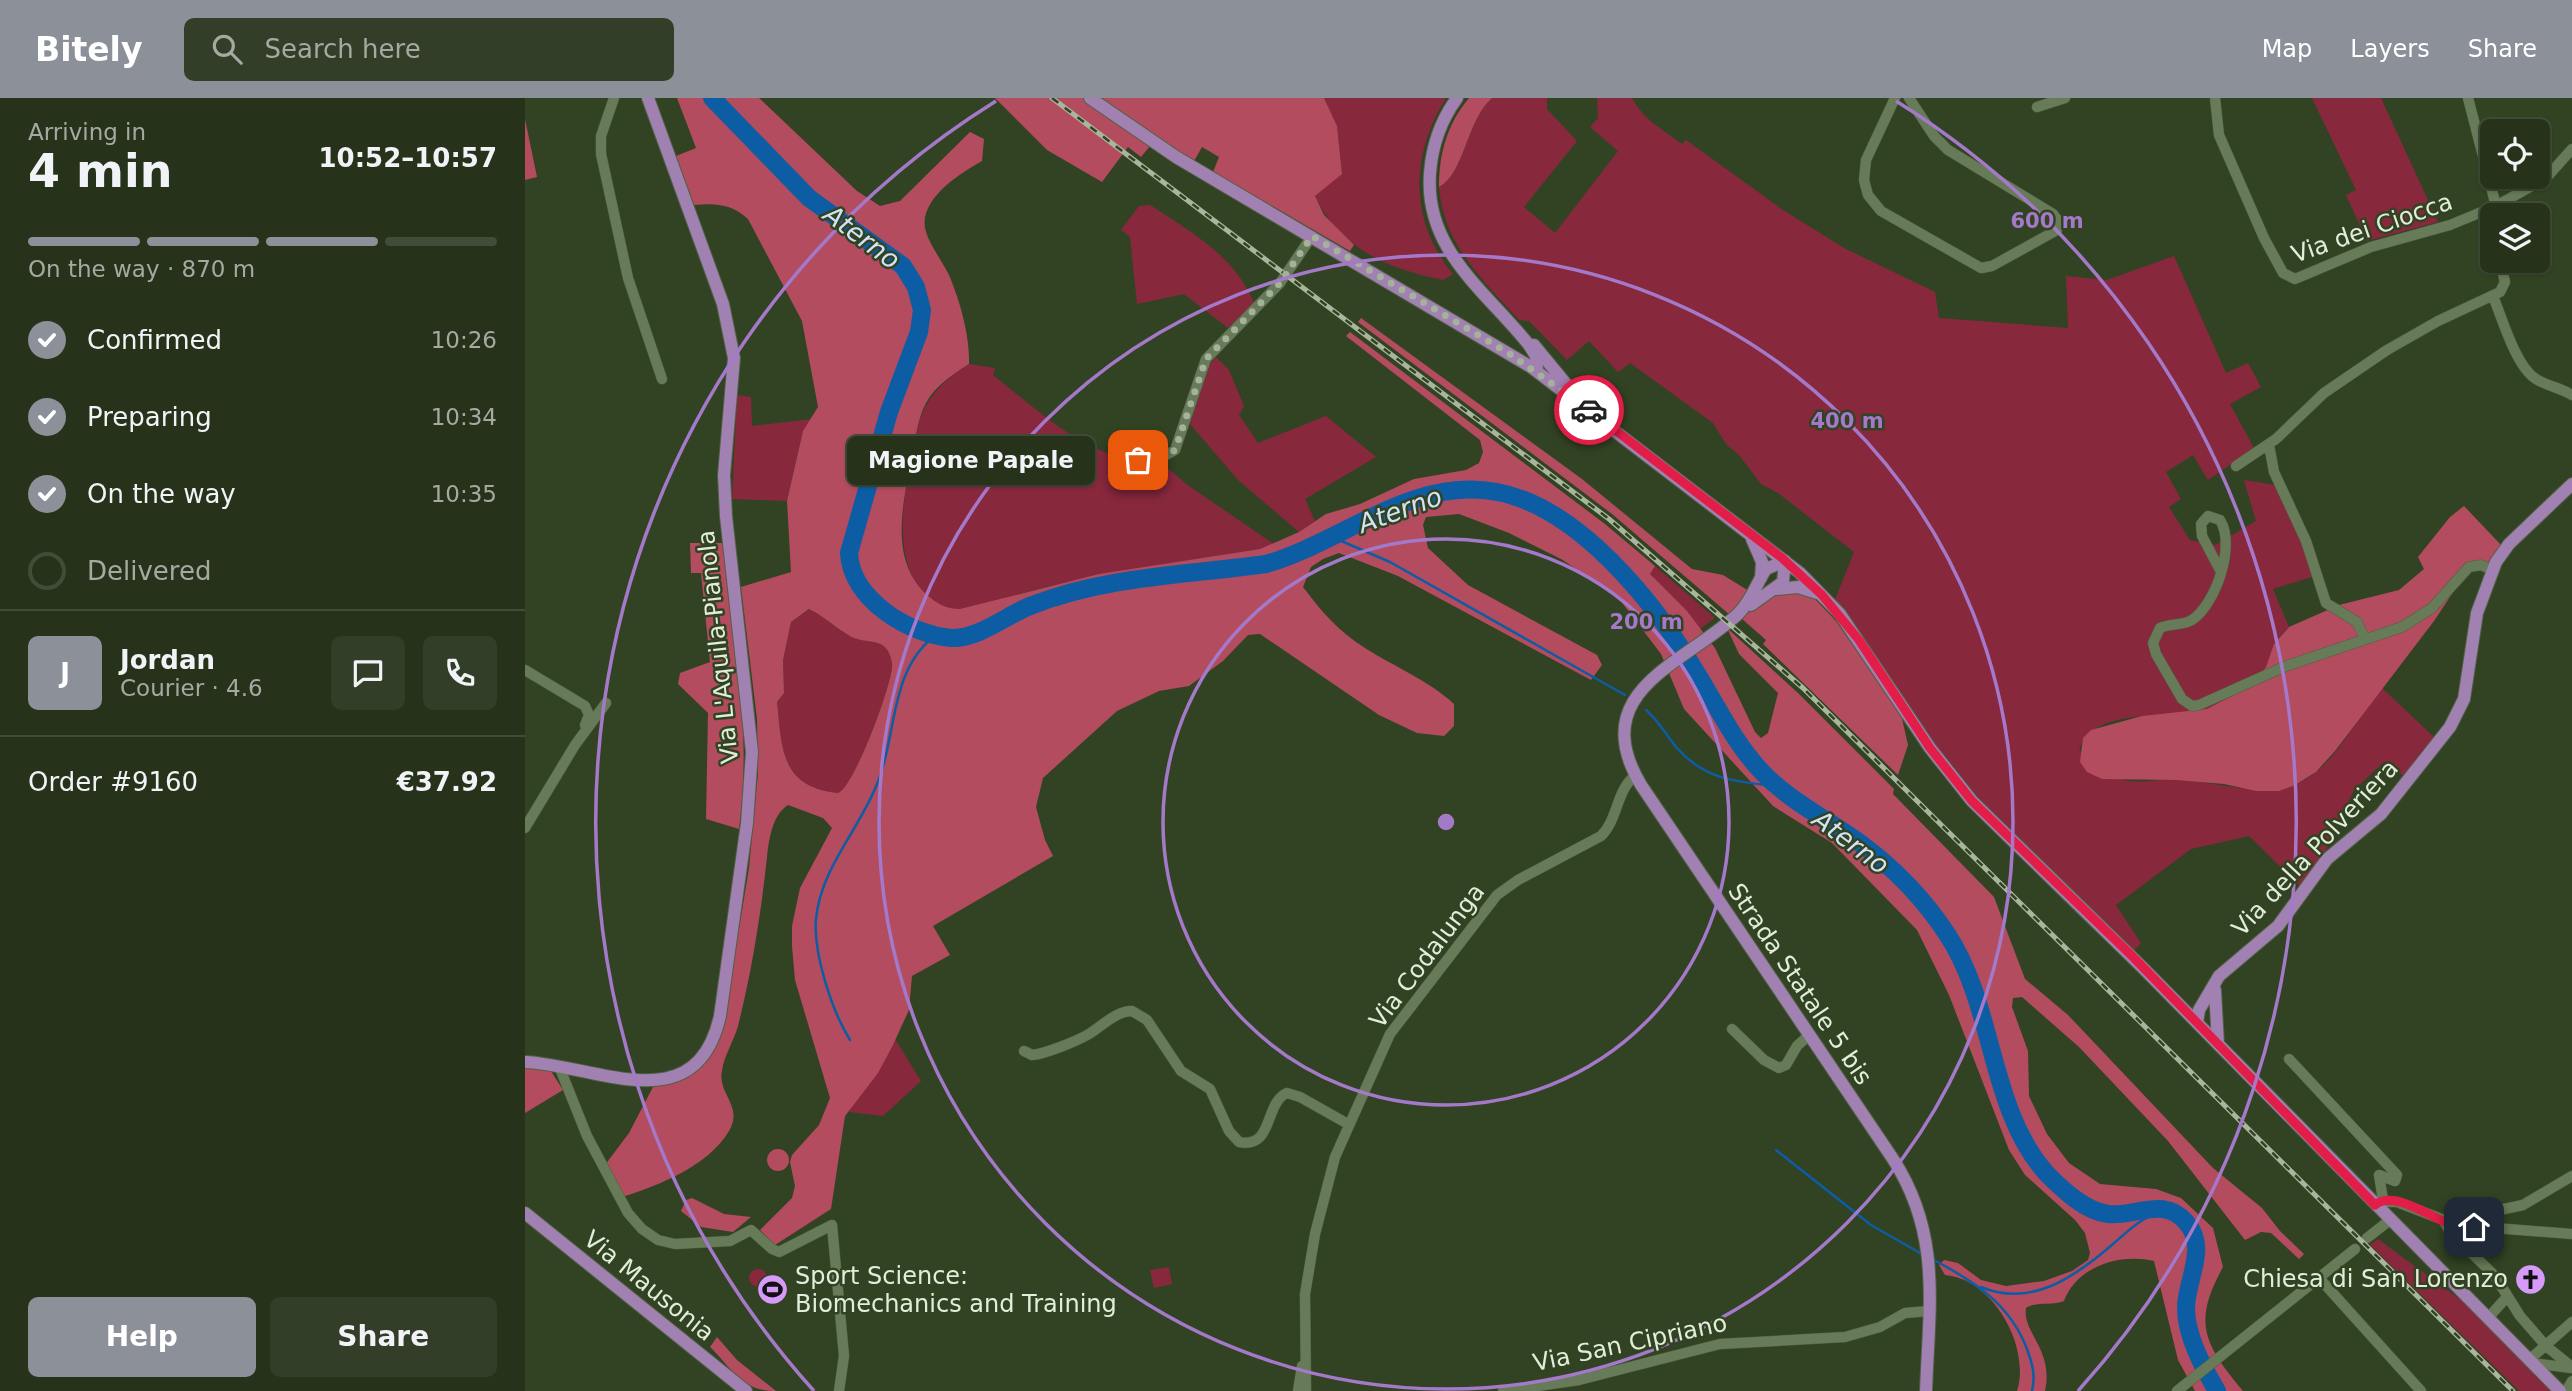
<!DOCTYPE html>
<meta charset="utf-8">
<style>
:root{--surface:#26321a;--page:#323e27;--text:#f1f3f6;--muted:#a4aaa2;--line:#424d39;--accent:#8c9099}
body{margin:0;font-family:"DejaVu Sans",sans-serif;background:var(--page);color:var(--text);height:100vh;display:flex;flex-direction:column;font-size:26px;white-space:nowrap}
*{box-sizing:border-box;margin:0}
p{font-size:23px;color:var(--muted)}
.icon{flex:none;width:38px;height:38px;fill:none;stroke:currentColor;stroke-width:2;stroke-linecap:round;stroke-linejoin:round}
.map{position:relative;flex:1;overflow:hidden}
.panel{display:flex;flex-direction:column;background:var(--surface);width:525px}
.panel>*{flex:none}
.fabs{position:absolute;left:1955px;top:21px;display:grid;gap:14px}
.fabs a{display:grid;place-items:center;width:70px;height:70px;border-radius:10px;background:var(--surface);box-shadow:0 2px 5px #0004,0 0 0 2px var(--line);font-size:35px}
.pin{position:absolute;display:grid;place-items:center;width:60px;height:60px;color:#fff;margin:-30px;border-radius:14px;box-shadow:0 4px 10px #0006}
.courier{position:absolute;display:grid;place-items:center;width:70px;height:70px;margin:-35px;border:5px solid #e11d48;border-radius:50%;background:#fff;color:#222;box-shadow:0 2px 9px #0007}
.bubble{position:absolute;height:49px;border-radius:10px;background:var(--surface);box-shadow:0 2px 5px #0004,0 0 0 2px var(--line);font-size:23px;font-weight:700;line-height:49px;text-align:center}
.overview em{font-style:normal;font-weight:700}
.overview div{display:flex;flex-direction:column-reverse}
.overview{display:flex;align-items:center;justify-content:space-between;height:119px;padding:0 28px}
h1{font-size:46px;font-weight:700;line-height:52px}
.bar{display:grid;grid-template-columns:repeat(4,1fr);gap:10px 7px;align-content:center;height:84px;padding:0 28px}
.bar i{height:9px;border-radius:5px;background:var(--line)}
.bar .on{background:var(--accent)}
.bar p{grid-column:span 4}
.line{display:flex;align-items:center;gap:18px;padding:0 28px;border-top:2px solid var(--line)}
.line div{flex:1}
.round{display:grid;place-items:center;flex:none;width:74px;height:74px;border-radius:10px;background:var(--page)}
ol{padding:0 28px;list-style:none}
li{display:flex;align-items:center;gap:21px;height:77px}
li p{margin-inline-start:auto}
li .icon{padding:7px;border-radius:50%;background:var(--accent);color:#fff;stroke-width:4}
li:last-child{color:var(--muted)}
li i{width:38px;height:38px;border:4px solid var(--line);border-radius:50%}
.button{display:flex;gap:14px;margin-top:auto;padding:14px 28px}
.button a{flex:1;height:80px;border-radius:10px;background:var(--accent);color:#fff;font-size:28px;font-weight:700;line-height:80px;text-align:center}
.button a+a{background:var(--page);color:var(--text)}
header{display:flex;align-items:center;gap:42px;box-sizing:border-box;height:98px;padding:0 35px;background:var(--accent);color:#fff}
header strong{font-size:33px}
nav{display:flex;gap:38px;margin-inline-start:auto;font-size:24px}
.search{width:490px;height:63px;background:var(--page);display:flex;align-items:center;gap:18px;box-sizing:border-box;padding:0 24px;border-radius:10px;color:var(--muted);font-size:26px}
main{display:flex;flex:1;min-height:0}
.map>svg:first-child{display:block}
</style>
<header>
<strong>Bitely</strong>
<div class="search"><svg class="icon" aria-label="search" viewBox="0 0 24 24"><circle cx="10" cy="10" r="6"/><path d="M15 15l6 6"/></svg>Search here</div>
<nav><a>Map</a><a>Layers</a><a>Share</a></nav>
</header>
<main>
<section class="panel">
<div class="overview"><div><h1>4 min</h1><p>Arriving in</p></div><em>10:52–10:57</em></div>
<div class="bar"><i class="on"></i><i class="on"></i><i class="on"></i><i></i><p>On the way · 870 m</p></div>
<ol>
<li><svg class="icon" aria-label="check" viewBox="0 0 24 24"><path d="M5 12l5 5 9-10"/></svg>Confirmed<p>10:26</p></li>
<li><svg class="icon" aria-label="check" viewBox="0 0 24 24"><path d="M5 12l5 5 9-10"/></svg>Preparing<p>10:34</p></li>
<li><svg class="icon" aria-label="check" viewBox="0 0 24 24"><path d="M5 12l5 5 9-10"/></svg>On the way<p>10:35</p></li>
<li><i></i>Delivered</li>
</ol>
<div class="line" style="height:126px"><b class="round" style="background:var(--accent);color:#fff">J</b><div><b>Jordan</b><p>Courier · 4.6</p></div><a class="round"><svg class="icon" aria-label="chat" viewBox="0 0 24 24"><path d="M4 5h16v11H9l-5 4z"/></svg></a><a class="round"><svg class="icon" aria-label="phone" viewBox="0 0 24 24"><path d="M5 4h4l2 5-3 2q2 4 5 5l2-3 5 2v4C11 20 4 13 5 4z"/></svg></a></div>
<div class="line" style="height:91px"><div>Order #9160</div><b>€37.92</b></div>
<div class="button"><a>Help</a><a>Share</a></div>
</section>
<div class="map">
<svg width="2047" height="1293" viewBox="0 0 2047 1293">
<rect width="100%" height="100%" fill="#324323"/>
<path fill="#88283d" d="M799 0H921C885 58 884 123 928 176L918 182C864 171 815 151 790 98L817 75 812 29Z
M967 0H1022V11L1052 43 999 109 1030 135 1093 53 1065 29 1073 20 1072 0H1107C1118 21 1138 32 1157 46L1161 42 1258 112 1319 150 1410 194 1414 220 1543 230 1541 178 1582 182 1649 158 1701 275 1723 265 1736 289 1705 306 1729 350 1683 382 1668 357 1641 374 1656 401 1644 409 1665 442 1690 447 1731 423 1719 382 1751 387 1781 449 1790 478 1748 491 1764 529C1751 540 1750 551 1743 566 1732 589 1704 605 1679 612 1643 623 1569 607 1554 652 1566 661 1584 679 1598 682 1615 686 1635 681 1652 682 1697 683 1751 707 1791 674 1818 652 1834 616 1856 589L1910 640 1880 679 1859 664 1829 692 1800 754 1775 788 1724 738 1666 751 1591 807 1616 845 1609 853C1543 789 1470 729 1415 656 1378 606 1349 551 1310 502L1329 454 1253 395 1236 386 1214 357 1201 346 1188 325 1105 265 1093 274 1064 243 1042 262 1004 223 994 222C958 182 918 146 914 89 941 74 941 23 967 0Z
M1787 0H1856L1913 124 1842 143 1821 97 1831 92Z
M625 107C666 134 710 158 729 205L703 230 659 196 612 206 605 139 596 132 614 108Z
M691 259 704 272 719 308 714 317 733 345 801 318 851 359 780 401 790 423 774 434 713 382 665 326 682 270Z
M444 266 470 270 468 277C518 316 568 367 636 364L661 386 749 446 735 451C654 464 570 475 490 497 471 502 443 516 424 510 372 495 374 427 382 386 393 328 390 300 444 266Z
M212 297 226 299 227 328 288 321 278 333 262 403 207 401Z
M1130 468 1190 520 1175 531 1125 476Z
M285 511C299 518 316 535 329 540 341 545 356 541 363 553 365 557 368 565 367 569 366 589 329 689 313 695 255 689 257 650 252 604L259 595 258 562 266 524Z
M370 941 396 983 358 1018 324 1014 328 1004 353 975Z
M1853 1141 1940 1205 2027 1293H1994L1845 1147Z
M644 1169 647 1186 629 1190 625 1172Z
M224 1180a9 9 0 1 1 18 0a9 9 0 1 1-18 0Z"/>
<path fill="#b34c5e" fill-rule="evenodd" d="M152 0H234L332 93 355 108 375 103 445 34 459 41 457 63C435 75 391 103 401 134 406 149 417 163 424 177 435 203 445 238 444 266 427 277 411 287 401 305 392 322 390 344 386 363 378 406 364 461 401 496 411 505 421 511 435 511L574 476 735 451 774 434 801 416 835 406 889 381 941 372 954 365 958 354 955 342 821 238 825 234 1080 426 1130 468 1125 476 1162 513 1190 550 1230 634 1236 640 1243 635 1253 595 1214 556 1202 530 1273 595 1369 691 1368 696 1469 799 1500 881 1543 917 1688 1070 1737 1110 1755 1133 1779 1156 1774 1161 1746 1135 1736 1134 1720 1142 1643 1043 1554 949 1497 899 1488 900 1487 909 1503 953 1504 998 1522 1036 1544 1065 1575 1086 1631 1091 1656 1100 1688 1130 1698 1169C1667 1225 1679 1246 1718 1293H1670L1653 1262 1629 1163C1595 1155 1552 1168 1539 1203 1527 1208 1512 1203 1501 1210 1497 1235 1529 1251 1520 1293H1492C1506 1250 1469 1181 1420 1177L1414 1167 1419 1162 1433 1165 1456 1182 1481 1188 1519 1183 1547 1173 1563 1162 1565 1155 1560 1135 1550 1122 1500 1077 1484 1052 1424 897 1392 832 1307 745 1248 708 1159 611 1136 556 1092 498 1036 461 984 435 934 416 901 419 898 427 903 450 943 487 1072 557 1077 567 1066 582 873 478 814 455 798 461 786 469 778 489C796 513 814 534 840 550 870 569 903 582 929 606V628L919 638 892 635 854 617 735 536 723 537 698 563 664 588 634 593 592 613 518 680 511 709 520 742 528 758 408 828 425 857 387 878 384 912 367 949 353 975 320 1018 306 1111 250 1147 235 1132 267 1100 270 1088 265 1064 267 1057 294 1027 305 1000 270 882 267 848V828L275 790 307 730 298 720 263 707C247 717 244 742 242 759 236 815 227 873 213 928 209 943 199 957 197 973 192 996 219 1008 204 1033 183 1068 135 1087 97 1099L80 1067 104 1035 128 989C162 984 187 960 198 928L224 770 233 675 232 621 216 489 266 474 262 403 278 333 293 309 277 223 223 121C206 106 192 105 169 107L151 58 171 50ZM284 511C299 518 317 535 329 540 341 545 356 541 363 553 365 557 368 565 367 569 366 589 329 689 313 695 255 689 257 650 252 604L259 595 258 562 266 524Z
M470 0H799L812 28 817 76 790 98 799 117 829 147 825 153 688 74 694 59 677 49 669 63 625 48 616 59 603 49 577 84 522 52Z
M944 0H967C941 23 940 75 914 89 914 56 922 26 944 0Z
M0 21 12 79 0 82Z
M836 220 1057 381 1167 471 1198 477 1224 493 1246 498 1263 492 1289 500 1311 523 1376 616 1383 647 1373 677 1238 546 1241 542 1216 520 1212 523 1087 416 833 224Z
M1939 408 1977 448 1966 466 1948 464 1909 523 1810 653 1791 674 1770 687 1754 693H1731L1699 686 1651 682 1577 681 1562 674 1555 664 1558 640 1566 632 1617 618 1682 611 1728 587 1741 569 1749 546 1764 529 1814 507 1874 492 1899 471 1893 459 1925 419Z
M165 445H198C210 540 227 635 214 731L181 721 183 615 153 586 155 575 185 564 176 475H166Z
M0 968 24 970 38 992 0 1015Z
M242 1062a11 11 0 1 1 22 0a11 11 0 1 1-22 0Z
M167 1100 199 1116 226 1119 208 1134 176 1129 156 1113 161 1102Z
M192 1239 212 1262 251 1293C215 1293 208 1271 185 1249Z"/>
<g fill="none" stroke-linecap="round" stroke-linejoin="round">
<path stroke="#0c5da4" stroke-width="2.5" d="M807 439 865 464 1100 597
M1121 612C1134 623 1141 637 1152 650 1180 682 1212 684 1251 688
M325 942C307 913 288 855 291 821 296 768 337 729 354 681 372 633 365 570 412 536
M1251 1052 1346 1127 1395 1155
M1409 1162C1450 1184 1485 1206 1502 1251 1507 1265 1511 1277 1507 1293
M1456 1189C1506 1210 1550 1179 1588 1146 1604 1132 1621 1115 1643 1112"/>
<path stroke="#0c5da4" stroke-width="18" d="M187 0 284 100 378 168 391 189 397 212 394 234 364 314 324 455C326 501 384 537 427 540 453 541 482 517 505 508 580 478 662 477 741 466 818 444 887 378 972 394 1053 409 1128 503 1168 569 1191 605 1208 644 1238 675 1266 704 1302 721 1335 745 1369 770 1399 801 1422 836 1470 908 1464 1012 1522 1076 1538 1092 1560 1113 1583 1116 1611 1119 1639 1098 1661 1124 1684 1149 1661 1182 1661 1210 1661 1238 1678 1269 1692 1293"/>
<defs>
<path id="minor" d="M89 0 76 38V56L103 180 137 281
M1370 0 1341 62 1339 82 1343 97 1356 113 1456 170 1467 168 1532 132 1534 124 1528 116 1423 52 1409 38 1384 0
M1690 0 1694 37 1739 140 1758 175 1770 181 1846 149 1925 127 1971 108 1943 0
M1512 9 1540 0
M1971 117V108L2021 80 2047 51
M1968 198C1977 220 1991 269 2011 281 2022 288 2036 290 2047 297
M1744 347 1749 374 1781 443 1801 505 1832 524 1840 541
M613 362 634 361 650 352 681 261 755 185 787 138
M1711 368 1751 341 1799 295 1862 252 1913 223 1975 194 1980 184 1975 163
M1696 474 1677 438 1676 426 1683 418 1695 422C1711 447 1691 506 1667 522 1657 528 1645 525 1635 530L1628 545 1631 556 1657 601 1667 608 1674 607 1761 568 1877 529 1907 510 1944 469 1956 467 1967 472
M0 572 60 608 64 617 60 627
M0 730 50 647 81 605
M1207 931 1239 962 1254 970 1261 967 1272 948 1284 937
M499 953 507 957C520 956 552 943 564 936 577 928 591 913 607 913L622 922 656 973 685 991 704 1033 714 1044C749 1051 739 1005 762 995L775 999 823 1026
M1764 961 1872 1077 1870 1083 1854 1077 1858 1102
M34 968 62 1038 103 1115 117 1131 133 1142 150 1146 205 1143 226 1132 247 1151 254 1154 307 1127 319 1258 314 1293
M1853 1104H1872L1932 1127 2047 1136
M1919 1123 1925 1134 1970 1178 1995 1218 2021 1248 2047 1269
M1932 1127 1937 1120 1998 1107 2047 1078
M1842 1140 1865 1122
M1795 1181 1896 1293
M1963 1220 1981 1200
M2004 1262 2047 1224
M2007 1265 2046 1270
M773 1293 777 1268
M781 1293 780 1196 790 1136 810 1059 865 936 972 797 993 782 1076 738C1093 722 1091 692 1110 678
M978 1293 1054 1282 1195 1246 1320 1239 1355 1229 1380 1215 1404 1213
M1652 1293 1830 1151
M2041 1293 2047 1283"/>
<path id="major" d="M565 0 651 59 1006 269 1275 475 1315 516 1405 650 1447 703 1618 870 2035 1293
M932 0C916 22 907 48 905 75 899 152 961 193 1004 247L1011 258 1012 273
M1009 247 1051 298
M1227 441 1237 464 1236 480
M1260 463 1241 471C1231 486 1227 502 1213 516 1158 567 1060 593 1116 687L1368 1061C1417 1137 1404 1208 1401 1293
M1252 491 1273 489 1292 495
M1226 507 1258 484 1260 463
M1690 892 1693 946
M1672 925 1674 912 1694 878 1753 828 1802 761 1856 716 1925 629 1939 601 1952 515 1971 464 1984 446 2047 386
M0 964C71 967 171 1025 195 918L222 725 227 654 201 418 199 377 209 260 198 206 123 0
M0 1115 221 1293"/>
</defs>
<use href="#minor" stroke="#516044" stroke-width="11"/>
<use href="#major" stroke="#516044" stroke-width="14"/>
<use href="#minor" stroke="#677b58" stroke-width="10"/>
<use href="#major" stroke="#a181b1" stroke-width="12"/>
<defs>
<path id="rail" d="M527 0 1084 421 1278 590 1988 1293"/>
</defs>
<use href="#rail" stroke="#a9b69e" stroke-width="5"/>
<use href="#rail" stroke="#324323" stroke-width="2.5" stroke-dasharray="8" stroke-linecap="butt"/>
</g>
<g fill="none" stroke-linecap="round" stroke-linejoin="round">
<path stroke="#a4b29a" stroke-width="7" stroke-dasharray="0 12.6" d="M613 362 634 361 650 352 681 261 755 185 787 138 985 256 1064 312"/>
<path stroke="#e11d48" stroke-width="9" d="M1064 312 1257 460 1297 497 1334 542 1405 650 1447 703 1607 858 1850 1107C1868 1092 1902 1117 1920 1124 1929 1127 1939 1128 1949 1129"/>
</g>
<g fill="none" stroke="#a479ca" stroke-width="3.5">
<circle cx="921" cy="724" r="283"/>
<circle cx="921" cy="724" r="567"/>
<path d="M289 1293A850 850 0 0 1 471 3M1371 3A850 850 0 0 1 1553 1293"/>
</g>
<defs>
<symbol id="church-disc" viewBox="-11 -11 22 22"><circle r="9.5" fill="#d69bfa" stroke="#324323"/><path d="M-1.2-6h2.4v3.5h3.3v2.4h-3.3V6h-2.4V-.1h-3.3v-2.4h3.3Z" fill="#111"/></symbol>
<symbol id="stadium-disc" viewBox="-11 -11 22 22"><circle r="9.5" fill="#d69bfa" stroke="#324323"/><path d="M0-5a6.5 5 0 1 0 0 10a6.5 5 0 1 0 0-10ZM-3.5-1.8h7v3.6h-7Z" fill="#111"/></symbol>
</defs>
<g fill-rule="evenodd">
<use href="#church-disc" x="1988" y="1164" width="35" height="35"/>
<use href="#stadium-disc" x="230" y="1174" width="35" height="35"/>
</g>
<g text-anchor="middle" dominant-baseline="central" stroke-width="5" stroke-linejoin="round" paint-order="stroke">
<g font-size="24" fill="#e2edda" stroke="#324323">
<text transform="translate(1847 130) rotate(-19)">Via dei Ciocca</text>
<text transform="translate(193 549) rotate(-96)">Via L'Aquila-Pianola</text>
<text transform="translate(1790 750) rotate(-47)">Via della Polveriera</text>
<text transform="translate(902 858) rotate(-53)">Via Codalunga</text>
<text transform="translate(1275 886) rotate(56)">Strada Statale 5 bis</text>
<text transform="translate(124 1188) rotate(39)">Via Mausonia</text>
<text transform="translate(1105 1245) rotate(-12)">Via San Cipriano</text>
</g>
<g font-size="24" fill="#e2edda" stroke="#324323" text-anchor="start">
<text x="270" y="1178">Sport Science:<tspan x="270" dy="28">Biomechanics and Training</tspan></text>
<text x="1983" y="1181" text-anchor="end">Chiesa di San Lorenzo</text>
</g>
<g font-size="26" font-style="italic" fill="#d2e3f7" stroke="#324323">
<text transform="translate(337 139) rotate(37)">Aterno</text>
<text transform="translate(875 412) rotate(-20)">Aterno</text>
<text transform="translate(1326 744) rotate(37)">Aterno</text>
</g>
</g>
<circle cx="921" cy="724" r="10" fill="#a479ca" stroke="#324323" stroke-width="3.5"/>
<g font-size="21" text-anchor="middle" font-weight="bold" fill="#a479ca" stroke="#324323" stroke-width="5" stroke-linejoin="round" paint-order="stroke">
<text x="1522" y="130">600 m</text>
<text x="1322" y="330">400 m</text>
<text x="1121" y="531">200 m</text>
</g>
</svg>
<div class="fabs">
<a><svg class="icon" aria-label="locate" viewBox="0 0 24 24"><circle cx="12" cy="12" r="6"/><path d="M12 2v4M12 18v4M2 12h4M18 12h4"/></svg></a>
<a><svg class="icon" aria-label="layers" viewBox="0 0 24 24"><path d="M12 4l9 5-9 5-9-5zM3 14l9 5 9-5"/></svg></a>
</div>
<div class="pin" style="left:613px;top:362px;background:#ea580c"><svg class="icon" aria-label="bag" viewBox="0 0 24 24"><path d="M5 8h14l-1 12H6zM9 8a3 3 0 0 1 6 0"/></svg></div>
<div class="pin" style="left:1949px;top:1129px;background:#1f2937"><svg class="icon" aria-label="home" viewBox="0 0 24 24"><path d="M3 11l9-7 9 7M6 9v11h12V9"/></svg></div>
<div class="courier" style="left:1064px;top:312px"><svg class="icon" aria-label="car" viewBox="0 0 24 24"><path d="M5 17H2v-5l4-1 3-4h7l3 4 3 1v5h-3M9 17h6M6 11h13"/><circle cx="7" cy="17" r="2"/><circle cx="17" cy="17" r="2"/></svg></div>
<div class="bubble" style="left:322px;top:338px;width:248px">Magione Papale</div>
</div>
</main>
